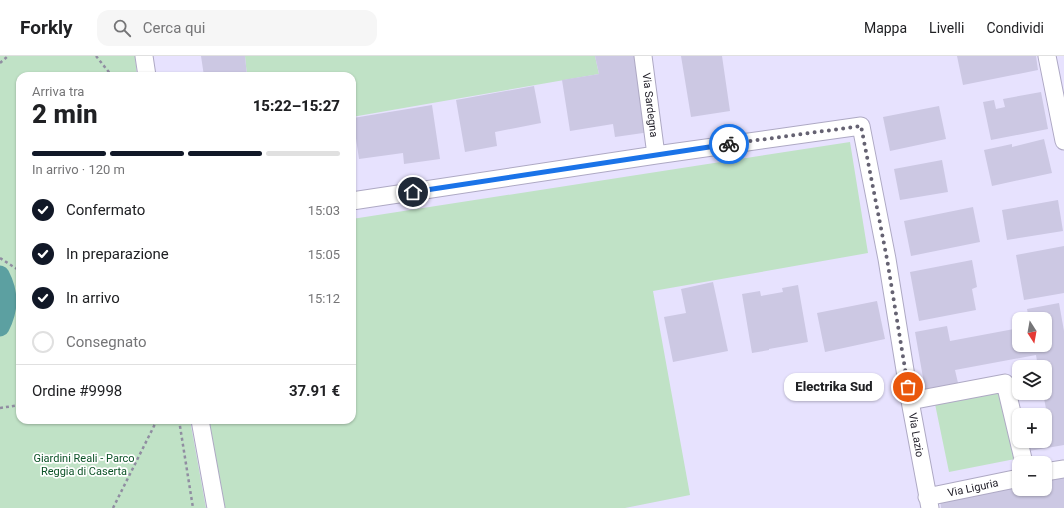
<!DOCTYPE html>
<html lang="it">
<meta charset="utf-8">
<style>
:root{--surface:#fff;--page:#f6f6f6;--text:#202124;--muted:#757577;--line:#e0e0e0;--accent:#111827}
body{margin:0;font-family:Roboto,sans-serif;background:var(--page);color:var(--text);height:100vh;display:flex;flex-direction:column;font-size:15px;white-space:nowrap}
*{box-sizing:border-box;margin:0}
p{font-size:13px;color:var(--muted)}
.icon{flex:none;width:22px;height:22px;fill:none;stroke:currentColor;stroke-width:2;stroke-linecap:round;stroke-linejoin:round}
.map{position:relative;flex:1;overflow:hidden}
.side{position:absolute;left:16px;top:16px;width:340px;height:352px;display:flex;flex-direction:column;background:var(--surface);border-radius:12px;box-shadow:0 1px 3px #0004}
.side>*{flex:none}
.needle{width:26px;rotate:169deg}
.fabs{position:absolute;left:1012px;top:256px;display:grid;gap:8px}
.fabs a{display:grid;place-items:center;width:40px;height:40px;border-radius:8px;background:var(--surface);box-shadow:0 1px 3px #0004;font-size:20px}
.pin{position:absolute;display:grid;place-items:center;width:34px;height:34px;color:#fff;margin:-17px;border:2px solid #fff;border-radius:50%;box-shadow:0 1px 4px #0007}
.courier{position:absolute;display:grid;place-items:center;width:40px;height:40px;margin:-20px;border:3px solid #1a73e8;border-radius:50%;background:#fff;color:#222;box-shadow:0 1px 5px #0007}
.bubble{position:absolute;height:28px;border-radius:12px;background:var(--surface);box-shadow:0 1px 3px #0004;font-size:13px;font-weight:800;line-height:28px;text-align:center}
.overview em{font-style:normal;font-weight:800}
.overview div{display:flex;flex-direction:column-reverse}
.overview{display:flex;align-items:center;justify-content:space-between;height:68px;padding:0 16px}
h1{font-size:26px;font-weight:800;line-height:30px}
.bar{display:grid;grid-template-columns:repeat(4,1fr);gap:6px 4px;align-content:center;height:48px;padding:0 16px}
.bar i{height:5px;border-radius:3px;background:var(--line)}
.bar .on{background:var(--accent)}
.bar p{grid-column:span 4}
.line{display:flex;align-items:center;gap:10px;padding:0 16px;border-top:1px solid var(--line)}
.line div{flex:1}
ol{padding:0 16px;list-style:none}
li{display:flex;align-items:center;gap:12px;height:44px}
li p{margin-inline-start:auto}
li .icon{padding:4px;border-radius:50%;background:var(--accent);color:#fff;stroke-width:4}
li:last-child{color:var(--muted)}
li i{width:22px;height:22px;border:2px solid var(--line);border-radius:50%}
header{display:flex;align-items:center;gap:24px;box-sizing:border-box;height:56px;padding:0 20px;background:var(--surface);border-bottom:1px solid var(--line)}
header strong{font-size:19px}
nav{display:flex;gap:22px;margin-inline-start:auto;font-size:14px}
.search{width:280px;height:36px;background:var(--page);display:flex;align-items:center;gap:10px;box-sizing:border-box;padding:0 14px;border-radius:12px;color:var(--muted);font-size:15px}
.map>svg:first-child{display:block}
</style>
<header>
<strong>Forkly</strong>
<div class="search"><svg class="icon" aria-label="search" viewBox="0 0 24 24"><circle cx="10" cy="10" r="6"/><path d="M15 15l6 6"/></svg>Cerca qui</div>
<nav><a>Mappa</a><a>Livelli</a><a>Condividi</a></nav>
</header>
<div class="map">
<svg width="1064" height="452" viewBox="0 0 1064 452">
<rect width="100%" height="100%" fill="#e7e2fe"/>
<path fill="#c0e2c6" d="M0 0H135L137 20H20V364H190L206 452H0Z
M245 0H595L599 18 352 61V20H247Z
M850 86 868 197 653 235 690 439 625 452H222L206 364H352V163Z
M1001 334 1015 403 949 416 935 348Z"/>
<g fill="none" stroke-linecap="round" stroke-linejoin="round">
<path stroke="#5ca0a1" stroke-width="19" d="M0 219C9 236 9 254 0 271"/>
</g>
<path fill="#ccc8e3" d="M201 0H245L247 20H204Z
M595 0H638L650 76 615 81 613 68 570 75 562 24 599 18Z
M681 0H722L730 55 691 61Z
M957 0H1036L1038 14 963 29Z
M534 30 541 67 495 76 497 90 465 96 456 44Z
M1041 36 1048 73 991 84 983 46 994 44 996 53 1005 51 1003 43Z
M432 49 440 103 404 108 403 97 359 103 353 62Z
M939 50 946 83 890 95 883 61Z
M1044 83 1052 117 992 130 984 94 1012 88V91Z
M942 104 948 136 900 144 894 113Z
M1058 144 1063 175 1007 184 1002 154Z
M973 151 980 186 911 200 904 165Z
M1064 190V237L1024 244 1016 199Z
M972 204 977 231 972 233 976 254 919 265 910 216Z
M713 226 728 295 673 306 664 261 686 257 681 233Z
M798 229 808 286 769 293V294L752 297 742 238 760 235 761 240 783 236 782 232Z
M877 245 885 283 825 296 817 257Z
M1059 247 1064 275V389L1029 395 1027 385H1045V359L1047 358 1043 337H1045V311H1038L1036 299 955 314 958 327 925 333 915 276 947 270 950 285 1019 272V289H1045V263H1029L1027 253Z
M1064 420V452H941L940 444 1019 429V433H1045V424Z"/>
<g fill="none" stroke-linecap="round" stroke-linejoin="round">
<defs>
<path id="minor" d="M144 0 147 20
M643 0 656 99
M1047 0 1064 85
M352 145 656 99 861 70 887 203 910 345 930 452
M910 345 1005 327 1024 407
M200 364 216 452
M1045 416 1064 413
M927 441 1019 422"/>
</defs>
<use href="#minor" stroke="#aea9c4" stroke-width="19"/>
<path stroke="#908da1" stroke-width="2.5" stroke-dasharray="3 3" stroke-linecap="butt" d="M96 0 112 20
M0 7 8 0
M0 202 20 215
M0 352 20 349
M179 364 193 452
M113 452 157 364"/>
<use href="#minor" stroke="#fff" stroke-width="17"/>
</g>
<g fill="none" stroke-linecap="round" stroke-linejoin="round">
<path stroke="#656272" stroke-width="4" stroke-dasharray="0 7.2" d="M729 88 861 70 887 203 908 331"/>
<path stroke="#1a73e8" stroke-width="5" d="M413 136 729 88"/>
</g>
<g text-anchor="middle" dominant-baseline="central" stroke-width="3.5" stroke-linejoin="round" paint-order="stroke">
<g font-size="11" fill="#1f1d27" stroke="#fff">
<text transform="translate(650 49) rotate(83)">Via Sardegna</text>
<text transform="translate(916 379) rotate(80)">Via Lazio</text>
<text transform="translate(973 432) rotate(-12)">Via Liguria</text>
</g>
<g font-size="11" fill="#0c5327" stroke="#fff">
<text x="84" y="402">Giardini Reali - Parco<tspan x="84" dy="13">Reggia di Caserta</tspan></text>
</g>
</g>
</svg>
<div class="fabs">
<a><svg class="needle" viewBox="-14 -14 28 28"><path d="M0-13l5 13h-10z" fill="#e53935"/><path d="M0 13l5-13h-10z" fill="#757577"/></svg></a>
<a><svg class="icon" aria-label="layers" viewBox="0 0 24 24"><path d="M12 4l9 5-9 5-9-5zM3 14l9 5 9-5"/></svg></a>
<a>+</a>
<a>−</a>
</div>
<div class="pin" style="left:908px;top:331px;background:#ea580c"><svg class="icon" aria-label="bag" viewBox="0 0 24 24"><path d="M5 8h14l-1 12H6zM9 8a3 3 0 0 1 6 0"/></svg></div>
<div class="pin" style="left:413px;top:136px;background:#1f2937"><svg class="icon" aria-label="home" viewBox="0 0 24 24"><path d="M3 11l9-7 9 7M6 9v11h12V9"/></svg></div>
<div class="courier" style="left:729px;top:88px"><svg class="icon" aria-label="bike" viewBox="0 0 24 24"><circle cx="6" cy="16" r="4"/><circle cx="18" cy="16" r="4"/><path d="M6 16l4-8h5l3 8M10 8l3 8H6M13 5h3"/></svg></div>
<div class="bubble" style="left:784px;top:317px;width:100px">Electrika Sud</div>
<section class="side">
<div class="overview"><div><h1>2 min</h1><p>Arriva tra</p></div><em>15:22–15:27</em></div>
<div class="bar"><i class="on"></i><i class="on"></i><i class="on"></i><i></i><p>In arrivo · 120 m</p></div>
<ol>
<li><svg class="icon" aria-label="check" viewBox="0 0 24 24"><path d="M5 12l5 5 9-10"/></svg>Confermato<p>15:03</p></li>
<li><svg class="icon" aria-label="check" viewBox="0 0 24 24"><path d="M5 12l5 5 9-10"/></svg>In preparazione<p>15:05</p></li>
<li><svg class="icon" aria-label="check" viewBox="0 0 24 24"><path d="M5 12l5 5 9-10"/></svg>In arrivo<p>15:12</p></li>
<li><i></i>Consegnato</li>
</ol>
<div class="line" style="height:52px"><div>Ordine #9998</div><b>37.91 €</b></div>
</section>
</div>
